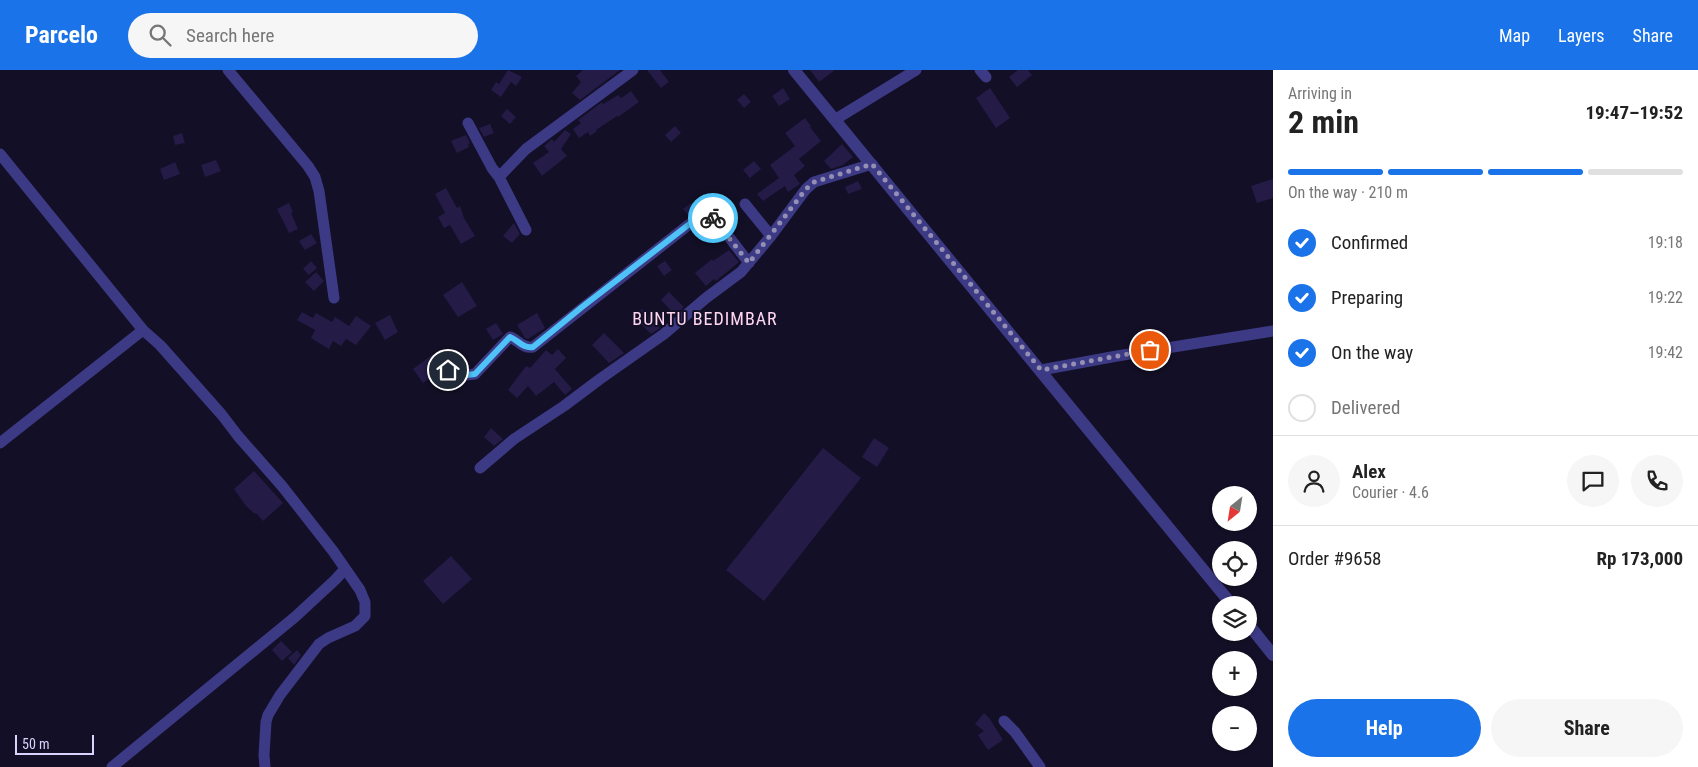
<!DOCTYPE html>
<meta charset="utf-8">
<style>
:root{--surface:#fff;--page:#f6f6f6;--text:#222;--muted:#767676;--line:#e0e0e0;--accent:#1a73e8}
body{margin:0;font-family:"Roboto Condensed",sans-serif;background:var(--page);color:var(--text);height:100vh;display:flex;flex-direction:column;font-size:19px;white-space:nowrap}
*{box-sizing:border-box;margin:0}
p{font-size:16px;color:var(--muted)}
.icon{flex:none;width:28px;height:28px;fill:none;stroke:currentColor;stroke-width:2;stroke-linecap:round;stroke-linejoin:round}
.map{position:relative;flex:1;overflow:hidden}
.sheet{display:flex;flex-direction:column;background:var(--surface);width:425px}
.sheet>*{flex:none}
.needle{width:32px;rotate:210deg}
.tools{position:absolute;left:1212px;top:416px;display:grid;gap:10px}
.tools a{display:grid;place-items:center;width:45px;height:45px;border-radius:50%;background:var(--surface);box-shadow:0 1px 4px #0004;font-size:25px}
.scale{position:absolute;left:15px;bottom:12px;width:79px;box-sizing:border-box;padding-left:5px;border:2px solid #d9d4ff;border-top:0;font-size:14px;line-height:18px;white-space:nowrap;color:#d9d4ff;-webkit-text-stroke:4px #130f26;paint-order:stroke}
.pin{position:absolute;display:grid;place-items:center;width:42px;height:42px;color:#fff;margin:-21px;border:2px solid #fff;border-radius:50%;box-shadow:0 1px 5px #0007}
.courier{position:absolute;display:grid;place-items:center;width:50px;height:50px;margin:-25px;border:4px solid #4fc3f7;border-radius:50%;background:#fff;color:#222;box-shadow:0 1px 6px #0007}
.overview em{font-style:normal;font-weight:700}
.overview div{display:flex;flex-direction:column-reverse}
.overview{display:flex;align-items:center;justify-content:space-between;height:85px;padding:0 15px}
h1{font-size:32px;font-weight:700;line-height:38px}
.bar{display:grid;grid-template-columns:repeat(4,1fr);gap:8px 5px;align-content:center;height:60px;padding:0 15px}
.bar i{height:6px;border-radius:4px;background:var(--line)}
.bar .current{background:var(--accent)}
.bar p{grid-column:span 4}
.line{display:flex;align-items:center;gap:12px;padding:0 15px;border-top:1px solid var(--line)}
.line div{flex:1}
.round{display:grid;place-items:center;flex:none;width:52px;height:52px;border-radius:26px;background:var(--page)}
ol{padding:0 15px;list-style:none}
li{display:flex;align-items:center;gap:15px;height:55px}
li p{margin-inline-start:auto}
li .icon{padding:5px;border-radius:50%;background:var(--accent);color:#fff;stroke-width:4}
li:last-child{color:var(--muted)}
li i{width:28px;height:28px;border:2px solid var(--line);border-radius:50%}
.action{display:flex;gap:10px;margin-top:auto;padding:10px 15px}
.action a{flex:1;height:58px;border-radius:30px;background:var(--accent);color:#fff;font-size:20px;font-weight:700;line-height:58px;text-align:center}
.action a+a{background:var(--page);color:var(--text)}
header{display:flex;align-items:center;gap:30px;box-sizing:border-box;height:70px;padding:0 25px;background:var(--accent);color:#fff}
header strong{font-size:24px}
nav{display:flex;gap:28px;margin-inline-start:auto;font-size:18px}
.search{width:350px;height:45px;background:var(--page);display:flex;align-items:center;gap:12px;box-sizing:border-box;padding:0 18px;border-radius:28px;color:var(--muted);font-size:19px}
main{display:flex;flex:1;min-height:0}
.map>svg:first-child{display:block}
</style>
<header>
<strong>Parcelo</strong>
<div class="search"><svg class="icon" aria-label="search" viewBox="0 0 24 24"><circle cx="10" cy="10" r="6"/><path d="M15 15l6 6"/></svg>Search here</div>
<nav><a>Map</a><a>Layers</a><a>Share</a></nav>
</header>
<main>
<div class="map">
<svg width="1273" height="697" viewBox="0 0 1273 697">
<rect width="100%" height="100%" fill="#130f26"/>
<path fill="#241b47" d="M508 0 522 7 516 16 511 12 501 27 491 20 496 12 499 14Z
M583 0H620L580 30 572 23 581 12 576 6Z
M647 0H660L669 12 661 18Z
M810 0H835L819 12Z
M1018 0H1028L1032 5 1017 17 1009 7Z
M783 18 790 29 779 36 772 26Z
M990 18 1010 48 996 58 976 28Z
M631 21 639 32 618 47 617 46 596 60 597 61 590 66 588 62 579 68 573 59 581 53 578 50 602 32 603 34 618 25 621 28Z
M744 24 751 32 744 38 737 30Z
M507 39 516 47 510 54 501 46Z
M805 48 811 56 810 57 821 71 799 89 805 96 794 105 800 114 788 122 785 116 763 131 757 124 779 108 770 95 795 76 785 63Z
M490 54 494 63 484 67 479 58Z
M675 56 681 63 671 72 665 65Z
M565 60 571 64 561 79 567 86 542 106 533 93 549 82 544 76 552 69 554 72Z
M182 63 185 73 175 75 173 66Z
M466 65 470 73 468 74 469 77 457 83 451 71Z
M842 74 853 87 843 95 831 99 824 91Z
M216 90 221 101 205 107 201 95Z
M754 91 761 99 750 108 743 100Z
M175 92 180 104 164 110 160 99Z
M1273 109V128L1257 133 1251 116Z
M858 111 862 119 848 124 845 117Z
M446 118 457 138 460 136 464 148 475 166 461 174 450 155 444 158 438 147 445 143 435 124Z
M289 133 293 142 291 143 298 159 289 163 277 139Z
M691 133 697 140 688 145 683 139Z
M514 153 520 164 512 173 503 166Z
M311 164 317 173 305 180 299 171Z
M729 180 739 192 716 211 714 209 706 216 695 203 712 189 713 191Z
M311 191 317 198 309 205 303 199Z
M665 191 672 200 664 206 657 196Z
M316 202 324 211 314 221 305 212Z
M462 212 477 236 458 247 443 225Z
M669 222 684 237 675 245 661 230Z
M642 239 660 258 651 264 634 247Z
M302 242 313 248 316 243 332 252 335 247 349 256 356 246 371 256 356 275 346 269 341 276 333 271 329 279 311 268 315 260 297 250Z
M537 243 545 258 528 269 525 268 517 255Z
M390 245 398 262 385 270 375 253Z
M496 253 503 264 493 270 486 259Z
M604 263 624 283 609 293 592 275Z
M558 279 566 288 555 299 572 319 565 325 554 312 536 326 528 316 517 328 508 320 526 296 530 298 546 280 552 285Z
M433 284 442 296 441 300 423 313 413 299Z
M491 358 503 369 494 376 484 367Z
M874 368 889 378 877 397 862 387Z
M823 378 861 408 764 531 726 500Z
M254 401 283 433 263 451 256 443 255 444 246 436 234 419Z
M451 486 472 509 443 534 423 511Z
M281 571 292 582 282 591 272 580Z
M297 580 301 585 294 595 288 588Z
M984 643 990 649 1003 670 988 680 978 665 984 661 975 654Z"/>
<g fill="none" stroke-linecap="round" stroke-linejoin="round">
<path stroke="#3d3a85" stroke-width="11" d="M228 0 308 96 315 107 319 121 334 228
M980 0 986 7
M836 49 916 0
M468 53 492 98 499 107
M0 84 143 260 160 275 222 345 238 366 282 416 333 481 360 520 365 532V546L355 556 328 568 319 574 280 625 268 645 266 652 264 685 265 697
M745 134 771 166
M526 160 499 107 526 79 633 0
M448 300 467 305 475 304 510 267C518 270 523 279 533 277L696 149 707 143 719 154 749 193
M1041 300 1117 286 1273 261
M0 373 143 260
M480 398 514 369 564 336 600 309 664 264 706 228 741 202 771 166 806 119 814 112 872 94
M1004 651 1015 662 1040 697
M112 697 295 547 335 510 345 499"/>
<path stroke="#3d3a85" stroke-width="12" d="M794 0 1232 535
M1249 555 1273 585"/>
</g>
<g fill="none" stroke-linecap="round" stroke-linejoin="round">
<path stroke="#948fb3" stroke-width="5" stroke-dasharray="0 9" d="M713 148 749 193 806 119 814 112 872 94 1041 300 1150 280"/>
<path stroke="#4fc3f7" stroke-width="6" d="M448 300 467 305 475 304 510 267C518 270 523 279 533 277L582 237 696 149 707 143 713 148"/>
</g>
<g text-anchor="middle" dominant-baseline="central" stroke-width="4" stroke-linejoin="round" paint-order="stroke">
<g font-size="18" letter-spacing="1" fill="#ffd6f0" stroke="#130f26">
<text x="705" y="248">BUNTU BEDIMBAR</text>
</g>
</g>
</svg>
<div class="tools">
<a><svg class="needle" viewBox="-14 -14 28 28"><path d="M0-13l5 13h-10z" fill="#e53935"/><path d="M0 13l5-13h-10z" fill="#767676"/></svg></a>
<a><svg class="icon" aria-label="locate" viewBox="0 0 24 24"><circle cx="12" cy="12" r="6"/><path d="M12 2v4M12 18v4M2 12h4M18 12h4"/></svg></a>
<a><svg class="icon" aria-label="layers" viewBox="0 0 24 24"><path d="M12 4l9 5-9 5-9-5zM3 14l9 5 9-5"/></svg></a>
<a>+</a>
<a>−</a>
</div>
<div class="scale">50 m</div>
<div class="pin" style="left:1150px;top:280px;background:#ea580c"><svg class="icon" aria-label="bag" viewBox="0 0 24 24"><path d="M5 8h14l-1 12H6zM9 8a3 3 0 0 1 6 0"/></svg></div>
<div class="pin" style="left:448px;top:300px;background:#1f2937"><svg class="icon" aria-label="home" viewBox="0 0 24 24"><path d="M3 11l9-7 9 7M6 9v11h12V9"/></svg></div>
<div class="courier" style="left:713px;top:148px"><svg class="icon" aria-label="bike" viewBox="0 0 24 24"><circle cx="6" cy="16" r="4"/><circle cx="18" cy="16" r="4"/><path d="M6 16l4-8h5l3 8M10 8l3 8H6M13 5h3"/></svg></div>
</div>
<section class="sheet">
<div class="overview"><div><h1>2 min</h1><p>Arriving in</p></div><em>19:47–19:52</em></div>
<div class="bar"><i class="current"></i><i class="current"></i><i class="current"></i><i></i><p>On the way · 210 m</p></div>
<ol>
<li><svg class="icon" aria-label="check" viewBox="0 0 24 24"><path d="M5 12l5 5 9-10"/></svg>Confirmed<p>19:18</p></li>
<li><svg class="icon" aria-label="check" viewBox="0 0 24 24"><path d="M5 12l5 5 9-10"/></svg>Preparing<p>19:22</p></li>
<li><svg class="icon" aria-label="check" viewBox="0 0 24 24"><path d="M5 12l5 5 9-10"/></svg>On the way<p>19:42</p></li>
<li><i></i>Delivered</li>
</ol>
<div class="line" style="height:90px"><a class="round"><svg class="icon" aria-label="person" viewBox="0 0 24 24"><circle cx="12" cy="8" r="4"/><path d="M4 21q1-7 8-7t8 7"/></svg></a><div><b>Alex</b><p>Courier · 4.6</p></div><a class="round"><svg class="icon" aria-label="chat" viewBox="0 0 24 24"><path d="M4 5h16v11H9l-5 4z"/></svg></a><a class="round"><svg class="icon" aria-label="phone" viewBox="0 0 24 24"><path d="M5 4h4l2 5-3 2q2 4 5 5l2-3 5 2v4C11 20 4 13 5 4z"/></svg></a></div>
<div class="line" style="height:65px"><div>Order #9658</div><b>Rp 173,000</b></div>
<div class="action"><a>Help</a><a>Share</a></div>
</section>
</main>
